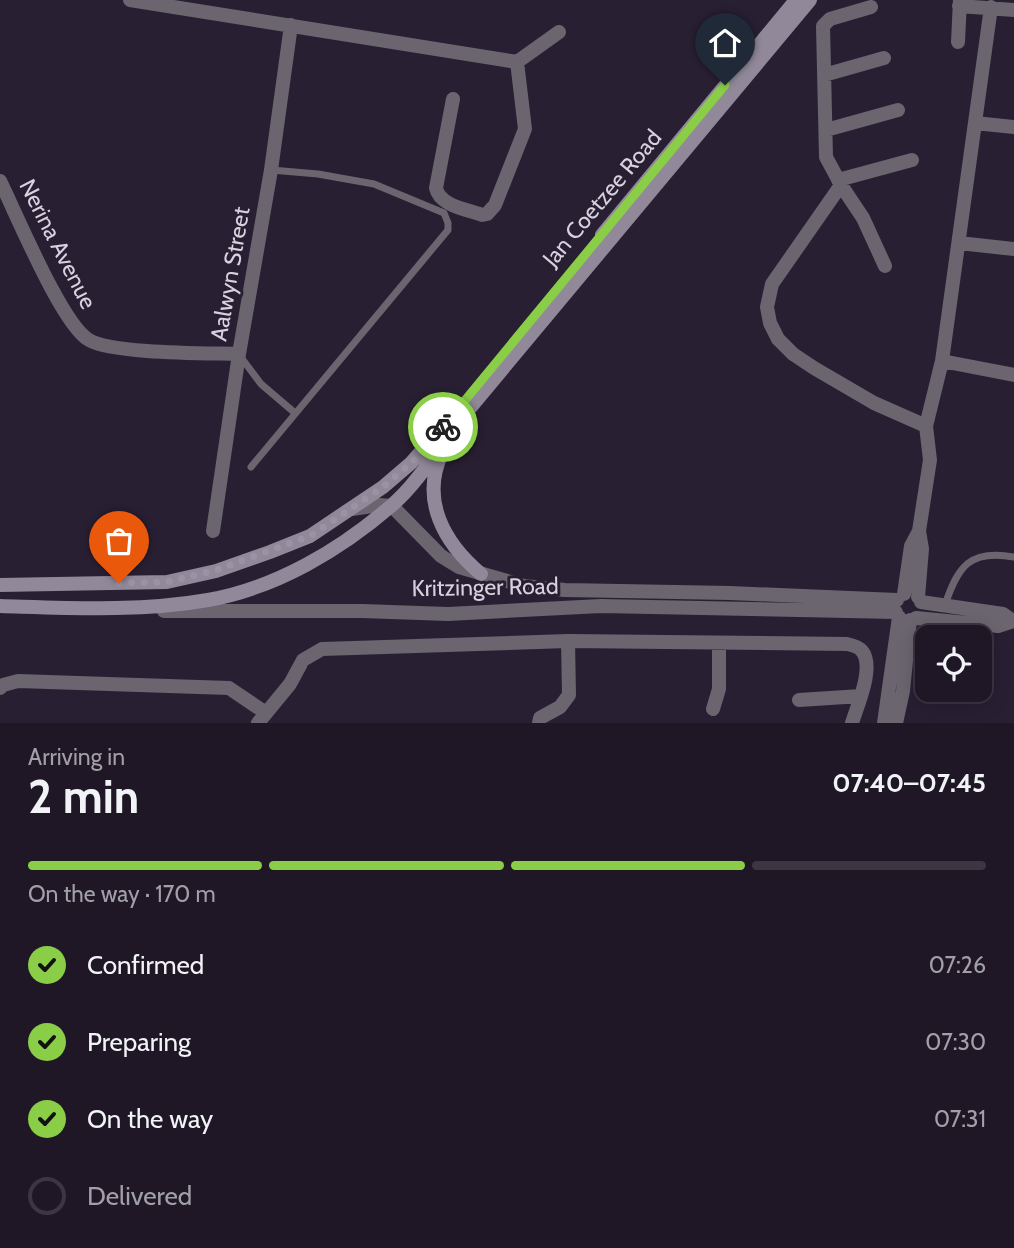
<!DOCTYPE html>
<meta charset="utf-8">
<style>
:root{--surface:#1f1726;--page:#27202e;--text:#f1f3f6;--muted:#a19fa7;--line:#3c3643;--accent:#8ace47}
body{margin:0;font-family:Cabin,sans-serif;background:var(--page);color:var(--text);height:100vh;display:flex;flex-direction:column;font-size:26px;white-space:nowrap}
*{box-sizing:border-box;margin:0}
p{font-size:23px;color:var(--muted)}
.icon{flex:none;width:38px;height:38px;fill:none;stroke:currentColor;stroke-width:2;stroke-linecap:round;stroke-linejoin:round}
.map{position:relative;height:723px;overflow:hidden}
.side{display:flex;flex-direction:column;background:var(--surface);flex:1}
.side>*{flex:none}
.tools{position:absolute;left:915px;top:625px;display:grid;gap:14px}
.tools a{display:grid;place-items:center;width:77px;height:77px;border-radius:14px;background:var(--surface);box-shadow:0 4px 18px #0003,0 0 0 2px var(--line);font-size:35px}
.pin{position:absolute;display:grid;place-items:center;width:60px;height:60px;color:#fff;margin:-72px -30px;border-radius:50% 50% 50% 0;rotate:-45deg;box-shadow:0 0 7px #0007}
.pin .icon{rotate:45deg}
.courier{position:absolute;display:grid;place-items:center;width:70px;height:70px;margin:-35px;border:5px solid #8ace47;border-radius:50%;background:#fff;color:#222;box-shadow:0 2px 9px #0007}
.head em{font-style:normal;font-weight:700}
.head div{display:flex;flex-direction:column-reverse}
.head{display:flex;align-items:center;justify-content:space-between;height:119px;padding:0 28px}
h1{font-size:46px;font-weight:700;line-height:52px}
.bar{display:grid;grid-template-columns:repeat(4,1fr);gap:10px 7px;align-content:center;height:84px;padding:0 28px}
.bar i{height:9px;border-radius:5px;background:var(--line)}
.bar .current{background:var(--accent)}
.bar p{grid-column:span 4}
ol{padding:0 28px;list-style:none}
li{display:flex;align-items:center;gap:21px;height:77px}
li p{margin-inline-start:auto}
li .icon{padding:7px;border-radius:50%;background:var(--accent);color:#111;stroke-width:4}
li:last-child{color:var(--muted)}
li i{width:38px;height:38px;border:4px solid var(--line);border-radius:50%}
.map>svg:first-child{display:block}
</style>
<div class="map">
<svg width="1014" height="723" viewBox="0 0 1014 723">
<rect width="100%" height="100%" fill="#291f33"/>
<g fill="none" stroke-linecap="round" stroke-linejoin="round">
<path stroke="#6a656f" stroke-width="7" d="M240 356 261 384 295 413
M251 467 448 230V223L444 213 374 184 318 174 271 170
M945 605C958 566 970 549 1014 557"/>
<path stroke="#6a656f" stroke-width="14" d="M130 0 517 62 525 129 495 205 487 214 482 215C466 209 440 206 436 188L453 99
M959 6 1014 10
M958 42 960 0
M517 62 559 32
M824 75 884 58
M975 123 1014 127
M826 130 898 110
M838 180 912 160
M0 181C16 213 62 325 89 340 113 354 207 353 239 354
M841 185 826 157 823 26 830 19 871 7
M959 243 1014 249
M885 266 863 218 841 185 772 284 767 307 770 323 778 339 793 354 814 368 874 403 926 426
M942 361 1014 375
M352 509 379 505 392 506 441 556 459 567 524 586 565 590 730 593 897 600
M213 531 239 354 271 170 291 25
M904 594 911 546 919 531
M918 597 922 549 919 531 930 460 926 426 942 361 991 7
M921 602 1003 614 1013 621
M164 611H362L448 614 601 606 896 612
M916 618 998 626 1014 621
M0 688 3 685 18 681 229 688 266 713
M799 700 861 696
M713 709 719 689V643
M258 723 290 684 303 660 322 649 568 641 847 644C852 645 859 647 862 651 875 667 857 706 852 723
M539 723 540 718 560 707 569 695 568 641
M884 723 899 617
M896 723 903 691 910 620"/>
<path stroke="#91899a" stroke-width="14" d="M602 235 796 0
M442 453C420 500 444 543 481 574
M0 585 167 582 216 571 270 552 310 536 383 487 411 463 451 417
M0 606C69 608 140 612 208 600 276 588 340 550 391 506 417 484 435 453 455 426L810 0"/>
</g>
<g fill="none" stroke-linecap="round" stroke-linejoin="round">
<path stroke="#9b93a3" stroke-width="7" stroke-dasharray="0 12.6" d="M119 583 167 582 216 570 310 536 383 487 411 463 443 427"/>
<path stroke="#8ace47" stroke-width="9" d="M443 427 725 85"/>
</g>
<g text-anchor="middle" dominant-baseline="central" stroke-width="6" stroke-linejoin="round" paint-order="stroke">
<g font-size="23" fill="#d8d2df" stroke="#291f33">
<text transform="translate(602 198) rotate(-50)">Jan Coetzee Road</text>
<text transform="translate(58 244) rotate(63)">Nerina Avenue</text>
<text transform="translate(230 274) rotate(-80)">Aalwyn Street</text>
<text transform="translate(485 587) rotate(-1)">Kritzinger Road</text>
</g>
</g>
</svg>
<div class="tools">
<a><svg class="icon" aria-label="locate" viewBox="0 0 24 24"><circle cx="12" cy="12" r="6"/><path d="M12 2v4M12 18v4M2 12h4M18 12h4"/></svg></a>
</div>
<div class="pin" style="left:119px;top:583px;background:#ea580c"><svg class="icon" aria-label="bag" viewBox="0 0 24 24"><path d="M5 8h14l-1 12H6zM9 8a3 3 0 0 1 6 0"/></svg></div>
<div class="pin" style="left:725px;top:85px;background:#1f2937"><svg class="icon" aria-label="home" viewBox="0 0 24 24"><path d="M3 11l9-7 9 7M6 9v11h12V9"/></svg></div>
<div class="courier" style="left:443px;top:427px"><svg class="icon" aria-label="bike" viewBox="0 0 24 24"><circle cx="6" cy="16" r="4"/><circle cx="18" cy="16" r="4"/><path d="M6 16l4-8h5l3 8M10 8l3 8H6M13 5h3"/></svg></div>
</div>
<section class="side">
<div class="head"><div><h1>2 min</h1><p>Arriving in</p></div><em>07:40–07:45</em></div>
<div class="bar"><i class="current"></i><i class="current"></i><i class="current"></i><i></i><p>On the way · 170 m</p></div>
<ol>
<li><svg class="icon" aria-label="check" viewBox="0 0 24 24"><path d="M5 12l5 5 9-10"/></svg>Confirmed<p>07:26</p></li>
<li><svg class="icon" aria-label="check" viewBox="0 0 24 24"><path d="M5 12l5 5 9-10"/></svg>Preparing<p>07:30</p></li>
<li><svg class="icon" aria-label="check" viewBox="0 0 24 24"><path d="M5 12l5 5 9-10"/></svg>On the way<p>07:31</p></li>
<li><i></i>Delivered</li>
</ol>
</section>
